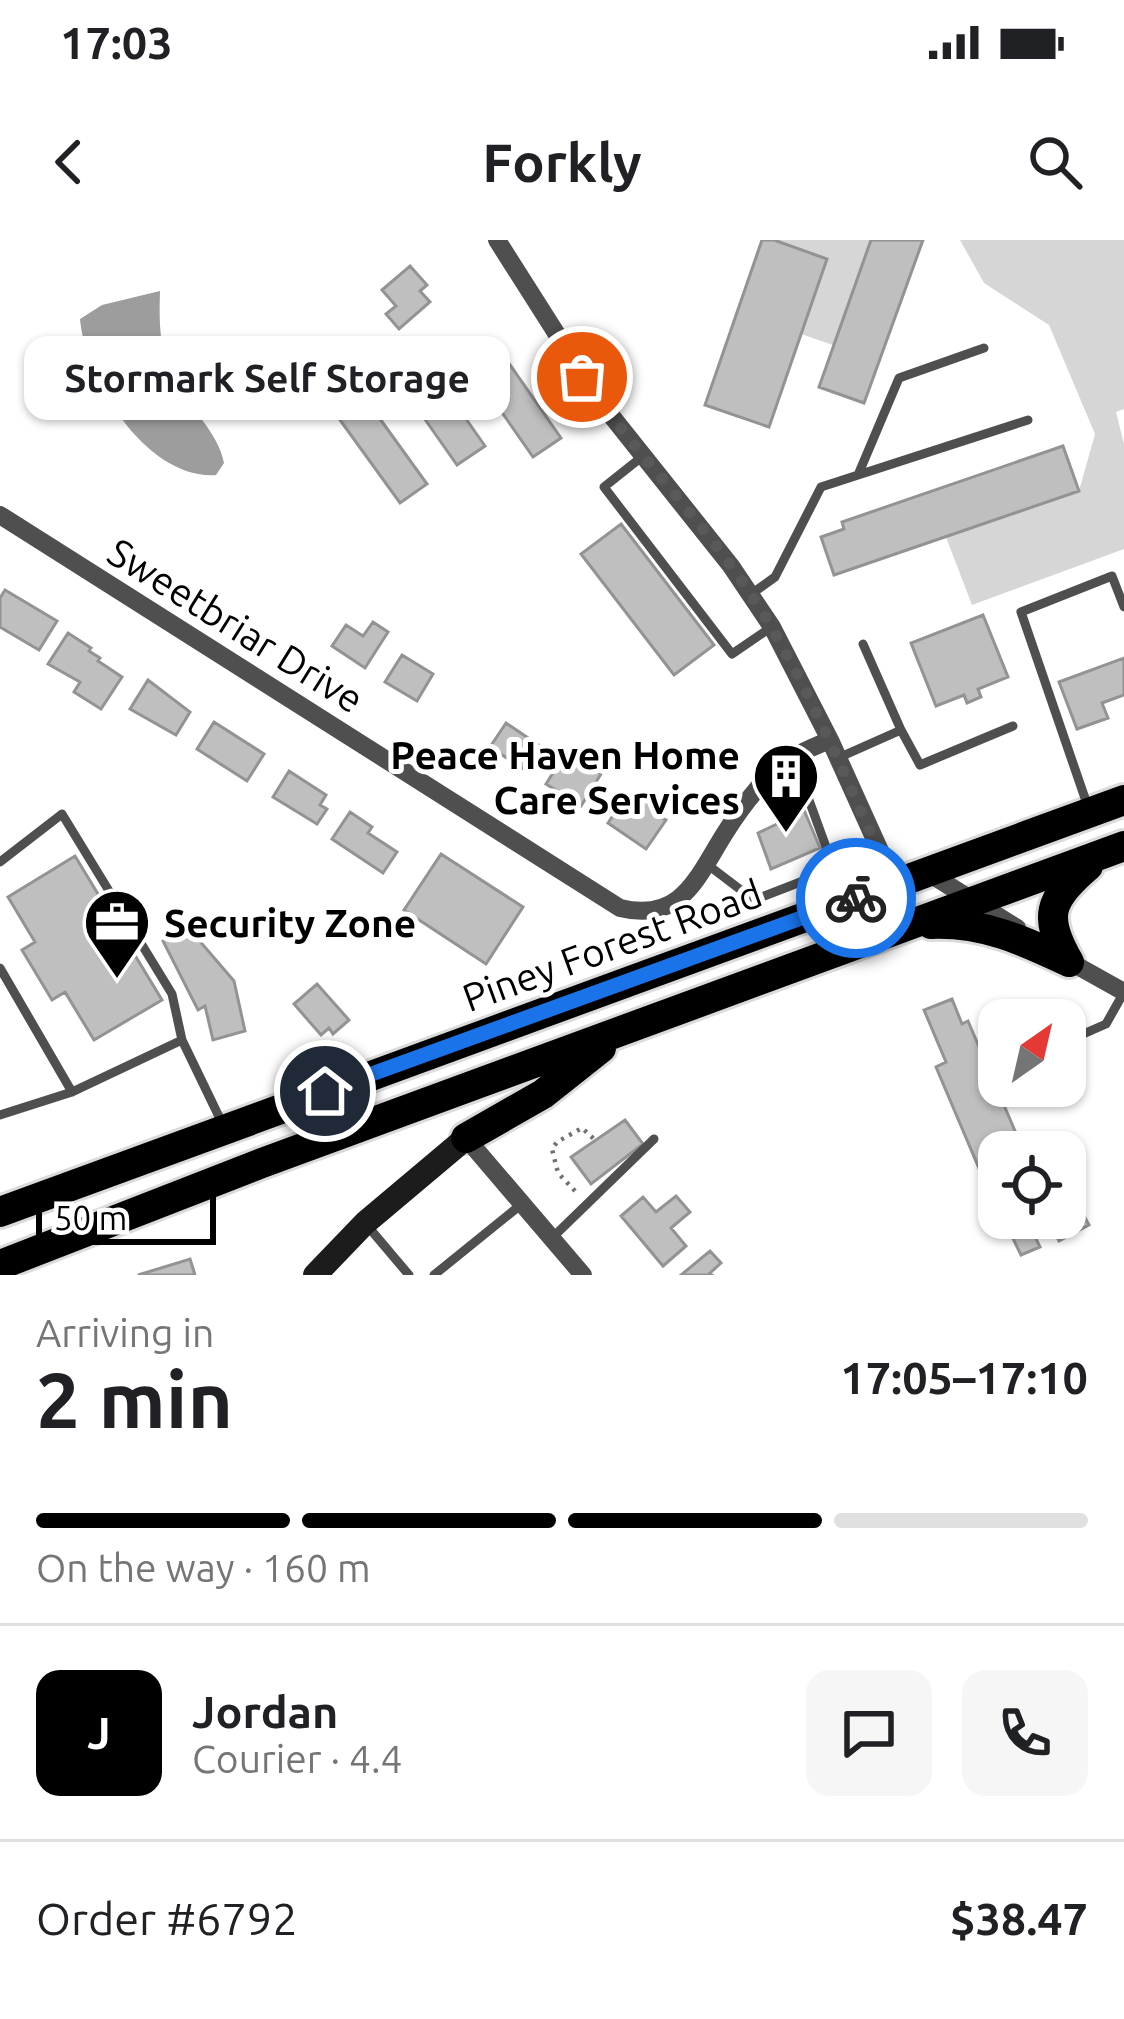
<!DOCTYPE html>
<meta charset="utf-8">
<style>
:root{--surface:#fff;--page:#f6f6f6;--text:#202124;--muted:#757577;--line:#e0e0e0;--accent:#000}
body{margin:0;font-family:Ubuntu,sans-serif;background:var(--page);color:var(--text);height:100vh;display:flex;flex-direction:column;font-size:45px;white-space:nowrap}
*{box-sizing:border-box;margin:0}
p{font-size:39px;color:var(--muted)}
.icon{flex:none;width:66px;height:66px;fill:none;stroke:currentColor;stroke-width:2;stroke-linecap:round;stroke-linejoin:round}
.map{position:relative;height:1035px;overflow:hidden}
.side{display:flex;flex-direction:column;background:var(--surface);flex:1}
.side>*{flex:none}
.needle{width:78px;rotate:34deg}
.fabs{position:absolute;left:978px;top:759px;display:grid;gap:24px}
.fabs a{display:grid;place-items:center;width:108px;height:108px;border-radius:24px;background:var(--surface);box-shadow:0 3px 9px #0004;font-size:60px}
.scale{position:absolute;left:36px;bottom:30px;width:180px;box-sizing:border-box;padding-left:12px;border:6px solid #000;border-top:0;font-size:33px;line-height:42px;white-space:nowrap;color:#000;-webkit-text-stroke:9px #fff;paint-order:stroke}
.pin{position:absolute;display:grid;place-items:center;width:102px;height:102px;color:#fff;margin:-51px;border:6px solid #fff;border-radius:50%;box-shadow:0 3px 12px #0007}
.courier{position:absolute;display:grid;place-items:center;width:120px;height:120px;margin:-60px;border:9px solid #1a73e8;border-radius:50%;background:#fff;color:#222;box-shadow:0 3px 15px #0007}
.bubble{position:absolute;height:84px;border-radius:24px;background:var(--surface);box-shadow:0 3px 9px #0004;font-size:39px;font-weight:700;line-height:84px;text-align:center}
.headline em{font-style:normal;font-weight:700}
.headline div{display:flex;flex-direction:column-reverse}
.headline{display:flex;align-items:center;justify-content:space-between;height:204px;padding:0 36px}
h1{font-size:78px;font-weight:700;line-height:90px}
.bar{display:grid;grid-template-columns:repeat(4,1fr);gap:18px 12px;align-content:center;height:144px;padding:0 36px}
.bar i{height:15px;border-radius:9px;background:var(--line)}
.bar .selected{background:var(--accent)}
.bar p{grid-column:span 4}
.line{display:flex;align-items:center;gap:30px;padding:0 36px;border-top:3px solid var(--line)}
.line div{flex:1}
.round{display:grid;place-items:center;flex:none;width:126px;height:126px;border-radius:24px;background:var(--page)}
.status{display:flex;justify-content:space-between;align-items:center;height:84px;padding:0 60px;background:var(--surface);direction:ltr}
.status svg{height:33px;fill:currentColor}
header{display:flex;justify-content:space-between;align-items:center;height:156px;padding:0 36px;background:var(--surface);font-size:54px;font-weight:700}
.map>svg:first-child{display:block}
</style>
<div class="status"><b>17:03</b><svg viewBox="0 0 49 12"><path d="M0 12V9h3v3zM5 12V6h3v6zM10 12V3h3v9zM15 12V0h3v12zM26 1h20v11H26zM47 4h2v5h-2z"/></svg></div>
<header><svg class="icon" aria-label="back" viewBox="0 0 24 24"><path d="M15 5l-7 7 7 7"/></svg>Forkly<svg class="icon" aria-label="search" viewBox="0 0 24 24"><circle cx="10" cy="10" r="6"/><path d="M15 15l6 6"/></svg></header>
<div class="map">
<svg width="1124" height="1035" viewBox="0 0 1124 1035">
<rect width="100%" height="100%" fill="#fff"/>
<path fill="#d6d6d6" d="M774 0H871L833 105 801 94 827 19Z
M960 0H1124V169L1116 172 1124 204V309L972 365 946 297 1079 251 1095 194 1049 85 984 43Z"/>
<path fill="#9d9d9d" d="M160 51C159 85 159 112 176 143 191 170 218 192 224 223L216 235C147 240 85 140 80 79L102 65Z"/>
<path fill="#bfbfbf" stroke="#939393" stroke-width="3" d="M762 0H774L827 19 769 187 705 165Z
M871 0H923L864 163 819 147Z
M410 26 427 45 420 51 430 62 399 89 386 74 396 66 382 50Z
M360 98 367 111 353 118 346 106Z
M492 99 561 198 533 217 464 118Z
M431 129 485 206 457 225 403 148Z
M362 154 427 244 400 263 335 173Z
M1063 206 1079 251 834 335 821 297 844 289 842 282Z
M621 284 714 405 674 435 581 314Z
M5 350 57 381 39 410 0 387V358Z
M983 375 1008 437 978 449 981 457 967 463 964 455 936 466 911 403Z
M373 382 388 392 365 428 332 406 346 385 363 396Z
M68 393 91 408 89 411 100 418 98 421 122 437 101 469 74 452 80 442 48 424Z
M402 415 433 434 417 461 385 442Z
M1124 418V455L1102 463 1108 478 1077 489 1059 442Z
M148 440 190 472 176 495 130 469Z
M214 482 264 514 247 541 197 509Z
M506 483 543 508 528 532 490 507Z
M566 512 601 534 581 566 546 544Z
M289 531 326 555 320 565 327 569 317 584 273 557Z
M647 554 668 568 661 577 666 580 646 609 608 583 626 556 640 565Z
M801 563 820 608 771 629 758 593 779 583 776 574Z
M350 572 372 587 368 593 397 612 383 633 332 599Z
M441 614 523 667 486 724 404 670Z
M75 616 162 760 94 800 65 752 52 760 22 710 35 702 8 657Z
M185 684 234 741 245 791 213 800 205 766 198 770 163 701Z
M317 744 349 780 333 794 329 788 321 795 294 764Z
M952 759 962 784 968 781 1024 912H999V926L981 933 936 827 946 822 924 770Z
M625 880 643 904 591 944 571 917Z
M1068 947 1089 985 1059 1001 1047 978H1065V949Z
M676 956 690 972 671 988 686 1006 663 1026 621 976 643 957 656 972Z
M1003 978H1026L1040 1007 1021 1015Z
M1026 978H1040L1044 987 1033 992Z
M710 1011 721 1023 710 1033 712 1035H681Z
M190 1019 195 1035H138Z"/>
<g fill="none" stroke-linecap="round" stroke-linejoin="round">
<defs>
<path id="primary" d="M931 684C983 682 1023 700 1069 722
M1069 722C1043 677 1048 660 1088 626
M466 898 543 854 601 808
M0 972 1124 560
M0 1025 262 923 1124 606"/>
</defs>
<use href="#primary" stroke="#dbdbdb" stroke-width="36"/>
<path stroke="#717171" stroke-width="4.5" stroke-dasharray="3 6" stroke-linecap="butt" d="M1003 764 1022 780
M575 951 558 933 552 909 557 902 582 888 594 899"/>
<path stroke="#4f4f4f" stroke-width="9" d="M643 216 604 247 732 414 770 388
M858 235 899 138 984 108
M750 355 775 337 821 247 1028 180
M863 404 901 490
M838 518 901 490 920 525 1013 486
M1088 567 1021 372 1112 336 1124 367
M0 622 62 574 172 754 182 800
M708 625 754 660 834 629 793 516
M0 728 72 852
M1065 802 1106 784 1124 752
M0 875 72 852 182 800 224 887
M365 983 409 1035
M552 998 654 899
M434 1035 523 963"/>
<path stroke="#4f4f4f" stroke-width="18" d="M497 0 598 159 731 326 772 387 830 500 913 684
M0 275 620 668C682 683 697 637 725 593 738 572 754 551 772 533 789 517 808 509 830 500
M927 632 1017 688
M1065 719 1124 752
M466 898 583 1035"/>
<path stroke="#1c1c1c" stroke-width="24" d="M315 1035 365 983 466 898"/>
<use href="#primary" stroke="#000" stroke-width="30"/>
</g>
<g fill="none" stroke-linecap="round" stroke-linejoin="round">
<path stroke="#595959" stroke-width="12" stroke-dasharray="0 21.6" d="M582 137C642 222 719 296 771 387 819 468 854 558 893 645L856 658"/>
<path stroke="#1a73e8" stroke-width="15" d="M325 851 856 658"/>
</g>
<defs>
<symbol id="building-pin" viewBox="-11 -11 22 30"><path d="M0 17L-7.5 6A9.5 9.5 0 1 1 7.5 6Z" fill="#000" stroke="#fff"/><path d="M-4-6H4V6H1V3H-1V6H-4ZM-2.5-4.3h1.7v1.8h-1.7ZM.8-4.3h1.7v1.8H.8ZM-2.5-1h1.7V.8h-1.7ZM.8-1h1.7V.8H.8Z" fill="#fff"/></symbol>
<symbol id="office-pin" viewBox="-11 -11 22 30"><path d="M0 17L-7.5 6A9.5 9.5 0 1 1 7.5 6Z" fill="#000" stroke="#fff"/><path d="M-6-3h4V-5.5h4V-3h4V5H-6ZM-1-4.5V-3h2v-1.5ZM-6 0V1H6V0Z" fill="#fff"/></symbol>
</defs>
<g fill-rule="evenodd">
<use href="#building-pin" x="748" y="498" width="76" height="104"/>
<use href="#office-pin" x="79" y="644" width="76" height="104"/>
</g>
<g text-anchor="middle" dominant-baseline="central" stroke-width="10" stroke-linejoin="round" paint-order="stroke">
<g font-size="39" fill="#000" stroke="#fff">
<text transform="translate(236 385) rotate(32)">Sweetbriar Drive</text>
<text transform="translate(612 705) rotate(-20)">Piney Forest Road</text>
</g>
<g font-size="39" font-weight="bold" fill="#000" stroke="#fff" text-anchor="end">
<text x="740" y="514">Peace Haven Home<tspan x="740" dy="45">Care Services</tspan></text>
<text x="164" y="682" text-anchor="start">Security Zone</text>
</g>
</g>
</svg>
<div class="fabs">
<a><svg class="needle" viewBox="-14 -14 28 28"><path d="M0-13l5 13h-10z" fill="#e53935"/><path d="M0 13l5-13h-10z" fill="#757577"/></svg></a>
<a><svg class="icon" aria-label="locate" viewBox="0 0 24 24"><circle cx="12" cy="12" r="6"/><path d="M12 2v4M12 18v4M2 12h4M18 12h4"/></svg></a>
</div>
<div class="scale">50 m</div>
<div class="pin" style="left:582px;top:137px;background:#ea580c"><svg class="icon" aria-label="bag" viewBox="0 0 24 24"><path d="M5 8h14l-1 12H6zM9 8a3 3 0 0 1 6 0"/></svg></div>
<div class="pin" style="left:325px;top:851px;background:#1f2937"><svg class="icon" aria-label="home" viewBox="0 0 24 24"><path d="M3 11l9-7 9 7M6 9v11h12V9"/></svg></div>
<div class="courier" style="left:856px;top:658px"><svg class="icon" aria-label="bike" viewBox="0 0 24 24"><circle cx="6" cy="16" r="4"/><circle cx="18" cy="16" r="4"/><path d="M6 16l4-8h5l3 8M10 8l3 8H6M13 5h3"/></svg></div>
<div class="bubble" style="left:24px;top:96px;width:486px">Stormark Self Storage</div>
</div>
<section class="side">
<div class="headline"><div><h1>2 min</h1><p>Arriving in</p></div><em>17:05–17:10</em></div>
<div class="bar"><i class="selected"></i><i class="selected"></i><i class="selected"></i><i></i><p>On the way · 160 m</p></div>
<div class="line" style="height:216px"><b class="round" style="background:var(--accent);color:#fff">J</b><div><b>Jordan</b><p>Courier · 4.4</p></div><a class="round"><svg class="icon" aria-label="chat" viewBox="0 0 24 24"><path d="M4 5h16v11H9l-5 4z"/></svg></a><a class="round"><svg class="icon" aria-label="phone" viewBox="0 0 24 24"><path d="M5 4h4l2 5-3 2q2 4 5 5l2-3 5 2v4C11 20 4 13 5 4z"/></svg></a></div>
<div class="line" style="height:156px"><div>Order #6792</div><b>$38.47</b></div>
</section>
